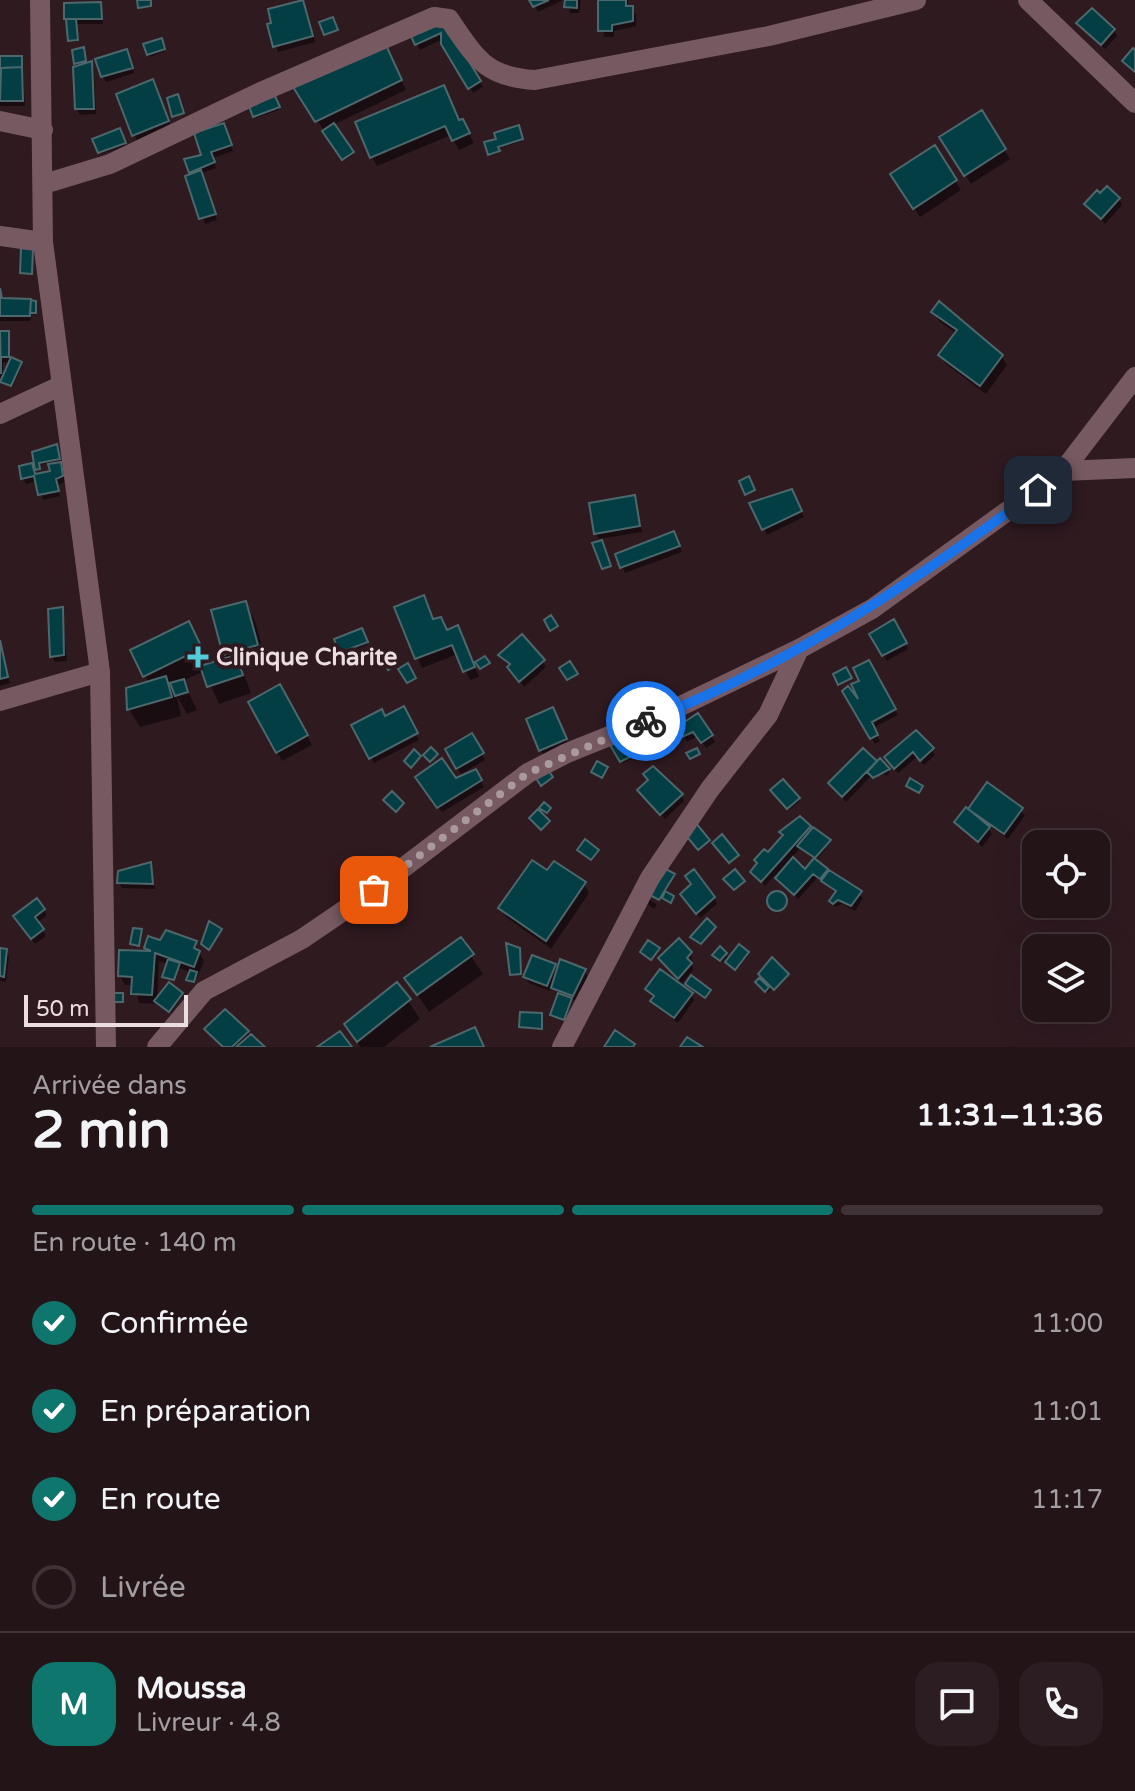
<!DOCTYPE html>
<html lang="fr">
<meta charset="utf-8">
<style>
:root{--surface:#231418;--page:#2b1d21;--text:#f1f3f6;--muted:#a39ea2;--line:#403337;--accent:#0f766e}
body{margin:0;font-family:"Varela Round",sans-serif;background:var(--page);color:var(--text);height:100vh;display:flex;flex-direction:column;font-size:30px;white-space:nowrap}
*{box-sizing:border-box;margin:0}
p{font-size:26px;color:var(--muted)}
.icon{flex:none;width:44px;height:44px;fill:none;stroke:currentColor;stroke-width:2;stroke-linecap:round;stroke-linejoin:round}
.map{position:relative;height:1047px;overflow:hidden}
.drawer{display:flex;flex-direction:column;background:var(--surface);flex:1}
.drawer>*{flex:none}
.tools{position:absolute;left:1022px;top:830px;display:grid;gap:16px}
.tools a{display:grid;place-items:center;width:88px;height:88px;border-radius:16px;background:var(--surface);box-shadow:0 8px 32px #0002,0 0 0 2px var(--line);font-size:40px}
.scale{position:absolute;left:24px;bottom:20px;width:164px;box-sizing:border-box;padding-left:8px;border:4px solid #ecdde1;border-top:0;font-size:22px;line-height:28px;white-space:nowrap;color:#ecdde1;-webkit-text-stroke:6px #2f1a20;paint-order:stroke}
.pin{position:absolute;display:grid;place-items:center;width:68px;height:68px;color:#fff;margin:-34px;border-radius:16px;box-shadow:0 4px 12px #0006}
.courier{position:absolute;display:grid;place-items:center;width:80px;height:80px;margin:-40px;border:6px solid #1a73e8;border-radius:50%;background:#fff;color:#222;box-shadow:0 2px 10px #0007}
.overview em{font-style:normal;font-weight:700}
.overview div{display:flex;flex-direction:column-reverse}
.overview{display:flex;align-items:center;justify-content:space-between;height:136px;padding:0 32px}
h1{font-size:52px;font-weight:700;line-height:60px}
.bar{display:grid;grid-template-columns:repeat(4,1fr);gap:12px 8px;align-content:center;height:96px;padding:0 32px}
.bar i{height:10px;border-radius:6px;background:var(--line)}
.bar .on{background:var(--accent)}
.bar p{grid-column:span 4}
.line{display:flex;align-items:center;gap:20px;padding:0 32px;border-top:2px solid var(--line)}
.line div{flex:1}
.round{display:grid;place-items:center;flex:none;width:84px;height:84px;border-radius:24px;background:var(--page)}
ol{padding:0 32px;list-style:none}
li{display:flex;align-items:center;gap:24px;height:88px}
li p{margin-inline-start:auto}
li .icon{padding:8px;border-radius:50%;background:var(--accent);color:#fff;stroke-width:4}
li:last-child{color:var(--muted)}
li i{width:44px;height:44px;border:4px solid var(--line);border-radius:50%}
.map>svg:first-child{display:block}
</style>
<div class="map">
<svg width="1135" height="1047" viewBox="0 0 1135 1047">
<rect width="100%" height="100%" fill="#2f1a20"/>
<path fill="#0007" fill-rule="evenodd" d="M532 0H563L538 12Z
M567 0H581L579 13H570Z
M600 0H628V8L636 14V26L614 31V37H604Z
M302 2 315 42 278 52 269 26Z
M100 4 103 24H76L78 42H71L66 19Z
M442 22 483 87 473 93 443 39 420 50 417 44Z
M1079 24 1114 30 1117 36 1105 49Z
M161 41 165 51 150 57 146 45Z
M84 52 86 65 91 63 94 69 96 114 80 115 77 109 76 63Z
M389 55 406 90 333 125 353 155 344 161 296 88Z
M130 57 134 73 106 82 103 76Z
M0 58 22 60 25 106H0Z
M155 87 171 127 137 140 134 135Z
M443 88 474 143 459 150 451 135 377 166 372 157Z
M275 98 279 110 256 118 251 107Z
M981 112 1010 159 971 184 942 138Z
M519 130 522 141 498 149 499 153 491 156 489 154Z
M119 131 125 146 101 154 95 140Z
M226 131 233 151 213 158 216 168 202 173 217 220 205 224 187 160 204 157Z
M934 148 961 190 920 217 898 183Z
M1119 199 1122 205 1105 224 1086 204Z
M0 290 5 300 35 303 36 315 32 314 30 321H0Z
M939 304 965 323 971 333 1001 356 1007 365 986 394 946 364 941 355 957 334 939 321 934 312Z
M0 333H8L11 359 22 366 12 388 0 379ZM3 362 10 363 3 379Z
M57 449 65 482 58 485 60 496 43 500 37 481 26 484 23 478 31 466 35 472 27 474 28 477 52 473 50 463 39 465 38 471 34 454Z
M794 497 804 517 767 535 752 504Z
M634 498 642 532 599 539 596 533Z
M677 539 682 552 625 573 617 555Z
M245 603 255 621 267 664 242 670 251 693 219 704 204 671 183 681 197 710 187 714 177 696 181 716 140 727 129 709 128 689 149 683 145 676 198 642 210 665 228 659 225 654Z
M397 608 463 637 479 677 470 680 458 654 422 668Z
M62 609 67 661 55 662 52 657Z
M893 622 908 649 887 661 872 635Z
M361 630 367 645 342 654 337 640Z
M0 637 10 683 0 686Z
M500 655 543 662 546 667 524 687Z
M868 662 898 715 873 728 880 741 875 744 844 692 862 708V682Z
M280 687 312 745 282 761 251 703Z
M403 709 419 740 374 763 354 726Z
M556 715 568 745 544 756 541 750Z
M698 716 715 742 706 748 698 736 687 742 679 727Z
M915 732 935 755 924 765 917 757 898 773 890 764Z
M471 736 485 760 461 774 448 750Z
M629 737 639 755 623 763 613 746Z
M863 750 890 772 886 776 882 772 875 779 871 776 846 802 830 783Z
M475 772 484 787 442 812 421 783 455 780Z
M987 785 1025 815 1008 839 985 823 992 834 982 847 956 822Z
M773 793 799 799 800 801 789 810Z
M681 795 684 801 665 819 643 796Z
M810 827 830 843 815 862 863 898 855 911 842 904 835 907 832 902 837 894 817 878 798 899 775 875 765 886 752 872 768 855ZM800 848 816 858 806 870 791 858Z
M150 864 155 889 122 888 119 882Z
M547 873 584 884 589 893 551 949 506 917 501 908Z
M674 875 665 893 673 897 672 904 650 895Z
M781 893 788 902 777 913 767 902Z
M714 898 717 904 700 918 686 900Z
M649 899 657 905 654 909 646 903Z
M44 910 47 915 37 923 46 936 35 944 19 922Z
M715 928 702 945 694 939Z
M460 940 483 974 429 1012 407 979Z
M161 943H195L204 962 194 984 189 980 191 973 179 968 175 981 166 979 168 964 159 961 157 1001 183 996 171 1013 159 1004 139 1003 134 985H125L120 976 149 953 147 948Z
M0 950 6 951 9 956 6 982 0 981Z
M691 953 693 970 682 983 664 964Z
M726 954 729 960 748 956 736 970 725 958 722 962 716 957Z
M555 966 558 972 585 971 588 977 582 993 579 991 576 1001 573 1000 565 1021 552 1014 560 995 552 986 550 991 529 983 525 977Z
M787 975 775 991 772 988 767 993 757 982 762 977Z
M397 984 420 1019 384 1047H360L346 1024Z
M647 989 691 994 694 1000 678 1023 656 1007Z
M207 1029 247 1032 262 1047H223Z"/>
<path fill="#033e44" stroke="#4c686c" stroke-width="2" d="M137 0H151V6L138 8Z
M303 0 313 36 273 47 267 24 271 23 268 9Z
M529 0H549L533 7Z
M565 0H577V8L564 7Z
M598 0H626V6H633V21L612 25V31H598Z
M101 2 102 19H64V3Z
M1092 8 1115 29 1101 45 1076 23Z
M333 17 338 30 324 35 319 22Z
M66 19H76L78 40 68 41Z
M443 19 481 81 468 89 441 44V33L415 45 410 34Z
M162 38 165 49 147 55 143 44Z
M385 43 402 80 315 122 293 87Z
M84 47 86 61 74 64 72 50Z
M1133 48 1135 50V72L1122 61Z
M127 49 133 68 101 77 95 59Z
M0 56H22V67L1 68 0 71Z
M92 61 94 109H75L73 67Z
M22 67 23 101H0L1 68Z
M153 79 169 121 132 136 116 94Z
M444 85 459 120 463 119 470 133 452 141 445 126 370 158 355 122Z
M178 94 184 113 172 117 167 98Z
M275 96 280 107 253 117 249 106Z
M982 110 1006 149 964 176 939 137Z
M224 123 232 145 211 152 215 162 189 173 184 159 201 155 194 133Z
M334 123 354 152 342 160 322 131Z
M519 125 523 139 498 147 500 151 488 155 484 142 496 139 494 133Z
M120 128 126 143 98 153 92 139Z
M935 145 957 180 913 209 890 174Z
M201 170 216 214 199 219 185 176Z
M1107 186 1120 198 1101 219 1084 204 1097 190 1100 193Z
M21 248 33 249 32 274 20 273Z
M0 288 2 298 31 299 30 316H0Z
M31 300 36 301V313H30Z
M939 301 1003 355 980 386 938 355 957 330 931 312Z
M0 331H9V357H1V374Z
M11 357 22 362 11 386 0 382Z
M57 444 60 459 39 463 40 469 35 470 32 452Z
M61 462 63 476 56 479 59 491 38 495 34 476 21 479 19 466 32 463 35 474 50 471 48 464Z
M749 476 755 490 745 495 739 481Z
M792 489 802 511 762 530 749 503Z
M635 495 640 526 594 534 589 503Z
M674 531 680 546 620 568 615 554Z
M602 540 611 566 602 569 592 543Z
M424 595 433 619 441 617 447 630 458 625 475 667 463 672 452 645 415 659 394 607Z
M246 601 258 645 223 655 211 610Z
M63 607 64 655 50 657 48 609Z
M551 615 558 626 550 631 544 620Z
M894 619 907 643 882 656 869 634Z
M189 621 202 648 143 677 130 650Z
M362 628 368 642 339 653 334 639Z
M522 634 545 660 519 682 507 667 510 664 498 655Z
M0 640 8 677 0 679Z
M391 654 397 665 388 670 382 658Z
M236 655 243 675 207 687 200 666Z
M485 656 490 663 480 669 475 662Z
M869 660 896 709 872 722 878 735 870 739 842 691 848 686 858 699 851 684 859 681 853 668Z
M570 661 578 674 567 680 559 668Z
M408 663 416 678 407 683 398 669Z
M846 667 852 678 838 685 833 674Z
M166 676 172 697 127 710 126 688Z
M184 679 188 692 175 696 170 683Z
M280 684 308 735 276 753 248 702Z
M404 706 418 733 369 759 351 725 382 709 385 716Z
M553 707 567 739 539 751 526 719Z
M698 713 713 735 701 743 693 732 682 737 677 727Z
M664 721 671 732 660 739 654 728Z
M916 730 934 748 920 761 913 752 894 769 884 757Z
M472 733 484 753 456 769 445 749Z
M630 734 640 752 620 762 610 745Z
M431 747 438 754 430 762 423 755Z
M697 748 700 754 690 759 686 753Z
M863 748 877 761 842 797 828 783Z
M414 749 421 756 411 768 404 761Z
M442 758 456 778 476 769 482 780 437 808 415 777Z
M880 758 890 769 873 778 867 772Z
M597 761 608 767 602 778 591 772Z
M653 766 683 794 660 815 637 790 648 780 643 774Z
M546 767 553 777 541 786 534 775Z
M910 778 923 786 919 793 906 786Z
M783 779 800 798 787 809 770 790Z
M987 782 1023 808 1004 834 968 809Z
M392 791 404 803 396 812 383 800Z
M544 802 551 808 547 813 539 808Z
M966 807 990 827 978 842 954 822Z
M538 809 550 821 541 830 529 818Z
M800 816 811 826 761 882 750 872 757 863 754 860 764 849 768 852 783 835 779 832Z
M695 822 710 840 698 850 683 832Z
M813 827 831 840 815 858 797 846Z
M722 834 739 855 729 863 712 843Z
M585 839 599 850 591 860 577 850Z
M793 857 805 869 814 858 828 869 820 879 813 874 794 895 775 878Z
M532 860 547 870 554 861 586 882 546 941 498 908Z
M151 862 153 884 117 883 118 871Z
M662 867 675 874 659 900 646 893Z
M694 869 715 897 696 914 680 894 691 884 685 876Z
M735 869 745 881 734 890 723 879Z
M829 870 862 891 851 906 838 900 833 904 829 901 836 891 821 881Z
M665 891 674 896 671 903 662 898Z
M767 901a10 10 0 1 1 20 0a10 10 0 1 1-20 0Z
M37 898 45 909 35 917 44 929 31 939 13 916Z
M707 918 716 927 701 944 690 937Z
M209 921 222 929 209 950 201 944Z
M133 928 142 929 139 946 130 944Z
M166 930 197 941 194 948 200 951 194 967 155 953 152 995 131 994 132 977 118 976 119 950 151 951 144 948 148 936 160 940Z
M461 937 474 954 417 995 404 978Z
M679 938 692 952 687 958 692 963 678 979 658 958Z
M648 940 660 948 651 960 640 952Z
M506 943 520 948 521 974 510 975Z
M739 944 749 952 735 970 725 962Z
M720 946 727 953 720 961 712 955Z
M0 948 7 949 4 977 0 976Z
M532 955 556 964 547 986 523 977Z
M772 957 789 974 774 990 758 974Z
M168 959 180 963 174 980 162 977Z
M560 959 586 969 573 996 551 988Z
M660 969 693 993 674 1018 650 1001 654 996 645 989Z
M190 970 197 972 194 982 186 980Z
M691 975 711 990 705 998 685 984Z
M759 978 769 987 765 992 755 982Z
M169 982 183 993 169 1012 154 1001Z
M397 982 411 999 357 1042 344 1024Z
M112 993H123V1002H112Z
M558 993 572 998 564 1020 550 1015Z
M225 1009 249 1031 232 1047H223L204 1029Z
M520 1012 542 1013V1029L519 1027Z
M475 1027 484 1047H430Z
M615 1030 635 1044 633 1047H604Z
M340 1031 352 1047H317Z
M251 1034 265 1047H236Z
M687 1037 703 1047H680Z"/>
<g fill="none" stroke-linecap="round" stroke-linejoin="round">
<path stroke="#775961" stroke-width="20" d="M40 0 43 242 100 672 106 1047
M1028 0 1135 103
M0 121 43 130
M44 184 110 164 261 92 434 17 449 19C476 58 485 77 535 80L769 36 916 0
M0 236 43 242
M0 414 60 386
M1063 471 1135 377
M0 701 100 672
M157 1047 204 991 302 939 374 890 528 773 567 753 664 714 799 649 872 609 1063 471 1135 468
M562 1047 650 878 710 789 768 715 799 649"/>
</g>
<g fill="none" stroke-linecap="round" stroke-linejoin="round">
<path stroke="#aa999d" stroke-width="8" stroke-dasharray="0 14.4" d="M374 890 528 773 646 721"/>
<path stroke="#1a73e8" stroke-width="10" d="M646 721C789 665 915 582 1038 490"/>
</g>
<path fill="#53cbda" stroke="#2f1a20" stroke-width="3" d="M194 645h8v8h8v8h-8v8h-8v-8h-8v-8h8z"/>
<g text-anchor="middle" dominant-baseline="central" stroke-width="8" stroke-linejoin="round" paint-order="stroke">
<g font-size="24" font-weight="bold" fill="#ecdde1" stroke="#2f1a20" text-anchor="start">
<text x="216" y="657">Clinique Charite</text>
</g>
</g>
</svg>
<div class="tools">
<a><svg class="icon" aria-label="locate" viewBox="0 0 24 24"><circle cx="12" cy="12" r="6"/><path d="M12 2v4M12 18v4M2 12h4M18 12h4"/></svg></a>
<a><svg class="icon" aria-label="layers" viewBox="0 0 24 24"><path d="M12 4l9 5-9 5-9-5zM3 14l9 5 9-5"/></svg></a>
</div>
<div class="scale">50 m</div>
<div class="pin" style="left:374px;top:890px;background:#ea580c"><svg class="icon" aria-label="bag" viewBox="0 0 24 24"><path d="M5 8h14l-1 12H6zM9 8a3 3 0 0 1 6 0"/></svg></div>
<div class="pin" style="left:1038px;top:490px;background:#1f2937"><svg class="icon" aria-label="home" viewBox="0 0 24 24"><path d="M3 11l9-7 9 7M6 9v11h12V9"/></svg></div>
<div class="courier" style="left:646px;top:721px"><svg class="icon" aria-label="bike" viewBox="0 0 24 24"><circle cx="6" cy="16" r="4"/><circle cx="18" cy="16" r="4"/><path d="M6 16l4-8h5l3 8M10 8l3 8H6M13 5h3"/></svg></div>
</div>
<section class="drawer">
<div class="overview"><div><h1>2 min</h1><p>Arrivée dans</p></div><em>11:31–11:36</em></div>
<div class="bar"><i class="on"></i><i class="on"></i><i class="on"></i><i></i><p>En route · 140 m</p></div>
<ol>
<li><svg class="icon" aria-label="check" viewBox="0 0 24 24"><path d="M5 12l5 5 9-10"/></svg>Confirmée<p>11:00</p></li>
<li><svg class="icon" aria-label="check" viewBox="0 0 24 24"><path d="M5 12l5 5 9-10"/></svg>En préparation<p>11:01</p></li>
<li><svg class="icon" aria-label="check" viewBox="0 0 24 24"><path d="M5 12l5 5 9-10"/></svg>En route<p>11:17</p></li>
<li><i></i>Livrée</li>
</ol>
<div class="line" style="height:144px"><b class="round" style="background:var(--accent);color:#fff">M</b><div><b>Moussa</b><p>Livreur · 4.8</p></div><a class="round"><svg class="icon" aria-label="chat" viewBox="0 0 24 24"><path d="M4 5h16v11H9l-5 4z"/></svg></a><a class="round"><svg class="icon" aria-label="phone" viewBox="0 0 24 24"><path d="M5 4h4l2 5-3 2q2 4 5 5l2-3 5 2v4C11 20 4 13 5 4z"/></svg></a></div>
</section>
